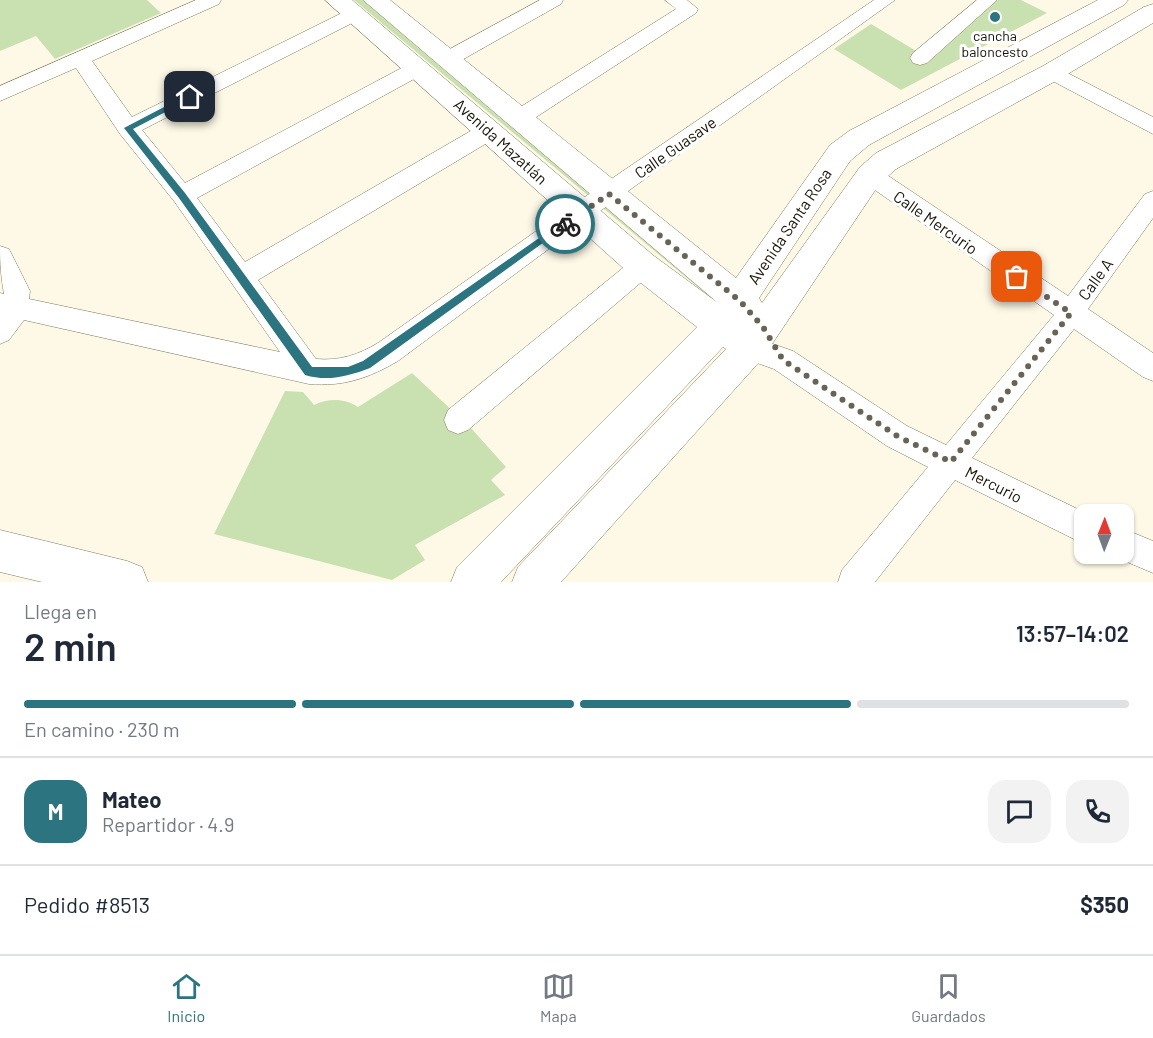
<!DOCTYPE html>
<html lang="es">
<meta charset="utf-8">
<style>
:root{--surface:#fff;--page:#f2f2f3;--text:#1f2937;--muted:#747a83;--line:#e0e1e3;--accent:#2c747f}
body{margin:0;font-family:Barlow,sans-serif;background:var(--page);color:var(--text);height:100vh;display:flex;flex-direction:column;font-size:22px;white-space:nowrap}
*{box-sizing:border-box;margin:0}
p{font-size:20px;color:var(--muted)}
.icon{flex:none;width:33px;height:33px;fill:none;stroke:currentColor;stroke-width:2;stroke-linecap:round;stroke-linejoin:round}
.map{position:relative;height:582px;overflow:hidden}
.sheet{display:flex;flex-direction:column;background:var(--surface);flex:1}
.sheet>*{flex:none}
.needle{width:39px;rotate:1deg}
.tools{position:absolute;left:1074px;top:504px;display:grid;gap:12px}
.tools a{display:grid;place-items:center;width:60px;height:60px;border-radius:12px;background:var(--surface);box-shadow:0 2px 4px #0004;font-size:30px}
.pin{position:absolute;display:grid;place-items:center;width:51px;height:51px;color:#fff;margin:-26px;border-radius:12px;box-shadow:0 3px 9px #0006}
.courier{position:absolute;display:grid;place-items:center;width:60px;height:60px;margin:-30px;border:4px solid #2c747f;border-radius:50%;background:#fff;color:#222;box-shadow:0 2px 8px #0007}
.overview em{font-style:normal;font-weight:600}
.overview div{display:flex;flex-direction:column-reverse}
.overview{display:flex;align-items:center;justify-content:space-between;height:102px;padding:0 24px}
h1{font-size:39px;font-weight:600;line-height:45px}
.bar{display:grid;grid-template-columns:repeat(4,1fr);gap:9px 6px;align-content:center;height:72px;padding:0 24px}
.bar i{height:8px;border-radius:4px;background:var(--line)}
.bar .selected{background:var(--accent)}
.bar p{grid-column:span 4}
.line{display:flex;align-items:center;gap:15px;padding:0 24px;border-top:2px solid var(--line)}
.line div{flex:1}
.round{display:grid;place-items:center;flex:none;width:63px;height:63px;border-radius:18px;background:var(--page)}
.tabs{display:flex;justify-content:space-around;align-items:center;height:84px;border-top:2px solid var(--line);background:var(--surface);font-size:16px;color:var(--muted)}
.tabs a{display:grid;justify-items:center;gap:3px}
.tabs .selected{color:var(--accent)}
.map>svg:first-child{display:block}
</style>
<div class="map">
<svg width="1153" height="582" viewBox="0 0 1153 582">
<rect width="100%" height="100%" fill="#fef9e7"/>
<path fill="#c9e1b1" d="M0 0H147L161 13 55 59 36 36 0 51Z
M354 0H366L720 299H712Z
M980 0H1021L1047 13 901 90 834 49 871 24 918 52Z
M412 373 471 428 506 467 491 480 505 495 415 545 425 560 392 580 214 534 285 391 303 392 314 405C328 398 345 398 358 407Z"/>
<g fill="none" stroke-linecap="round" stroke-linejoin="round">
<defs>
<path id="street" d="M196 0H221L219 4 92 61 132 117 348 10H362L364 14 362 18 142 130 185 183 411 63 418 61 425 63 428 68 425 73 197 198 245 262 481 125 489 123 497 125 500 131 497 137 258 280 316 359C340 361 358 355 378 343L573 205 874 0H895L589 219 398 361C369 378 343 387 309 384L24 320 9 340 0 344V293L4 294C1 277 0 264 0 246L9 249 30 291 29 299 280 352 174 201 120 134 76 68 0 101V86Z
M540 0H563L561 4 453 65 446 67 439 65 436 60 439 55Z
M665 0H687L698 9 696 13 527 123 519 126 511 123 508 118 511 113 676 9Z
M977 0H997L927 63 920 65 913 63 910 58 913 53Z
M1052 65 1153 117V134L1045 77 1042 72 1045 67Z
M870 166 878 169 1068 296 1145 194 1153 191V218L1088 309 1153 353V381L1143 377 1074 329 972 458 1088 514H1084V544L955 480 875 582H838L842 570 928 467 887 446 774 369 740 357 737 348 740 339 750 336 793 351 907 426 946 445 1054 315 862 181 859 175 862 169Z
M643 256 652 259 655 266 652 273 468 430 458 434 448 430 444 420 448 410 634 259Z
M1124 529 1153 541V573L1113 556 1112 554H1124Z"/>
<path id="secondary" d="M325 0H352L654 256 718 303 363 0H390L736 278 830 145 849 131 1098 0H1128L1124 5 869 145 850 161 759 298 762 303 860 167 876 153 1043 66 1144 7 1153 4V23L1061 78 896 169 880 183 762 359 561 582H512L518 567 726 349 723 347 501 582H451L457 567 697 327 632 276Z
M0 530 127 561 142 567 148 582H42L0 572Z"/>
</defs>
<use href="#street" stroke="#80795d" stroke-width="1"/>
<use href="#secondary" stroke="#80795d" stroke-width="1"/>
<use href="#street" fill="#fff" fill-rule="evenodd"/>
<use href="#secondary" fill="#fff" fill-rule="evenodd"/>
</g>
<path fill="#2c747f" d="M187 95 194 97 133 129 185 193 312 367H348L363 361 562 222 565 221 569 224 370 368C349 376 328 382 305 375L179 198 124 128Z"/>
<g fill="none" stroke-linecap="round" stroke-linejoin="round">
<path stroke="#676355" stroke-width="6" stroke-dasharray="0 10.8" d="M565 224 609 194 740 301 763 327 783 360 897 436 951 462 1071 313 1017 277"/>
</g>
<circle fill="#2c747f" stroke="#fff" stroke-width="2" cx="995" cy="17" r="6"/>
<g text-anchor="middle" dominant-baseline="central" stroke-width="6" stroke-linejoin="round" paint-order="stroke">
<g font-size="14" fill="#151207" stroke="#fff">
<text x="995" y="35">cancha<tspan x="995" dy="16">baloncesto</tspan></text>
</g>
<g font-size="16" fill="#151207" stroke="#fff">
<text transform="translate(501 141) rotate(42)">Avenida Mazatlán</text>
<text transform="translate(675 147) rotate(-35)">Calle Guasave</text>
<text transform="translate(936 222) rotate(35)">Calle Mercurio</text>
<text transform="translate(789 226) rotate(-56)">Avenida Santa Rosa</text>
<text transform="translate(1095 279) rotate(-54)">Calle A</text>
<text transform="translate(994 484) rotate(27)">Mercurio</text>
</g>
</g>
</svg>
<div class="tools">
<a><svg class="needle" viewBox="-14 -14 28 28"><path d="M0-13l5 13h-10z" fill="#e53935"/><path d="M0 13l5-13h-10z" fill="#747a83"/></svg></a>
</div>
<div class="pin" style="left:1017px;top:277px;background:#ea580c"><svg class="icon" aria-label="bag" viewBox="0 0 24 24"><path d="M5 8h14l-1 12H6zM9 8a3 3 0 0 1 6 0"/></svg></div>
<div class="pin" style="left:190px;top:97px;background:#1f2937"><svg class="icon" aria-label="home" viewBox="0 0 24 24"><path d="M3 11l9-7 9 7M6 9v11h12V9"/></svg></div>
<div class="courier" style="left:565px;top:224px"><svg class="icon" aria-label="bike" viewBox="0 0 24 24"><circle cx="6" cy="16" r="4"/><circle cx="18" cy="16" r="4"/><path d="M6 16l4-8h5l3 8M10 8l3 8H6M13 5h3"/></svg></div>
</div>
<section class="sheet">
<div class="overview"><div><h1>2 min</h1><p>Llega en</p></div><em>13:57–14:02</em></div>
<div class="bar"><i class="selected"></i><i class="selected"></i><i class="selected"></i><i></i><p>En camino · 230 m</p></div>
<div class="line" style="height:108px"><b class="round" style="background:var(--accent);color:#fff">M</b><div><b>Mateo</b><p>Repartidor · 4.9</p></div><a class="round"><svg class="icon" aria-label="chat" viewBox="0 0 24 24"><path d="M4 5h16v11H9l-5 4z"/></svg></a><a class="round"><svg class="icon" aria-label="phone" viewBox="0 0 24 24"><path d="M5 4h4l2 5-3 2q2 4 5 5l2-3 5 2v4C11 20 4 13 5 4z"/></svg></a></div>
<div class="line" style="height:78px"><div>Pedido #8513</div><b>$350</b></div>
</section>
<nav class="tabs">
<a class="selected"><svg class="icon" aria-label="home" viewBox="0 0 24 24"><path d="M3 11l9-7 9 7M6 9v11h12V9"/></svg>Inicio</a>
<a><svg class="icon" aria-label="map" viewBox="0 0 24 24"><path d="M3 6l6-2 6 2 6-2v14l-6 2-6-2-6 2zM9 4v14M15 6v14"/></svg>Mapa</a>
<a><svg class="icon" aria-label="saved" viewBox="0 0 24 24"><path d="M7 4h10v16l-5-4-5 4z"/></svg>Guardados</a>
</nav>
